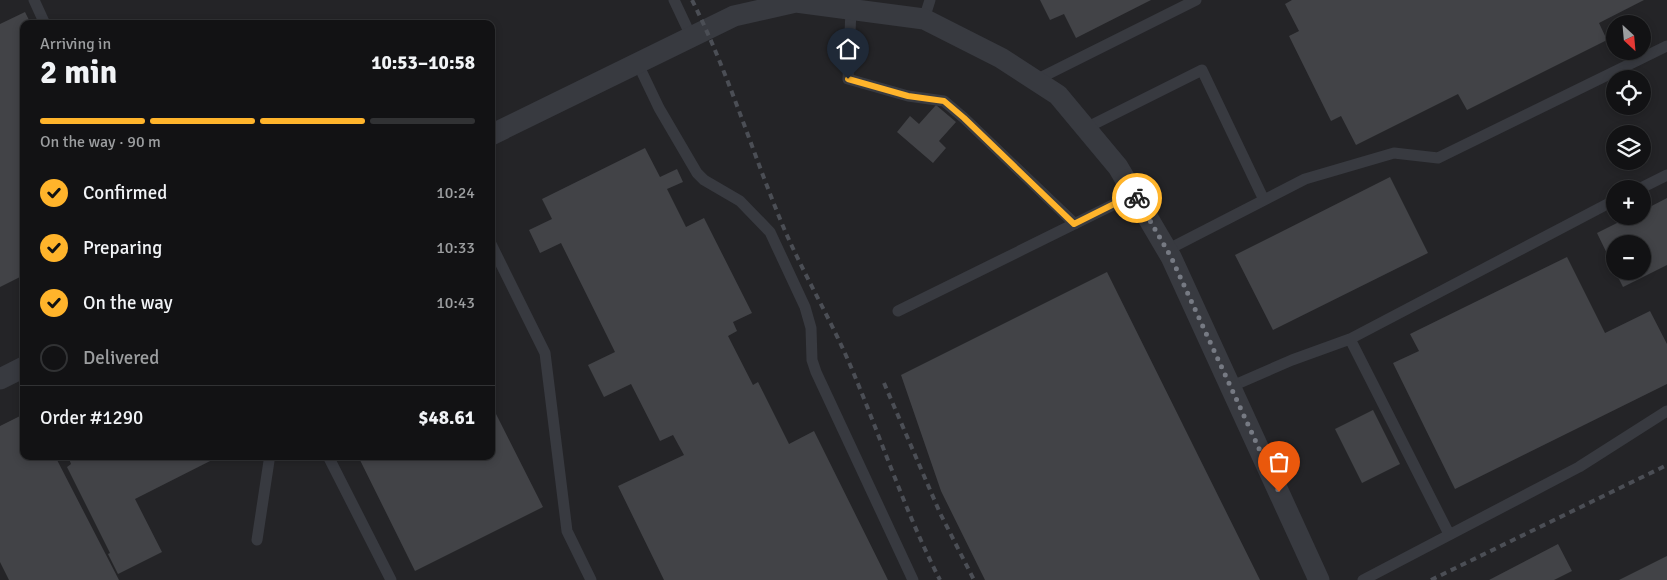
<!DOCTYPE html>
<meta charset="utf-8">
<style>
:root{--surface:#121214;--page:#1f2022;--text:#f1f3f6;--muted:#9c9ea0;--line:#313234;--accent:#ffb42b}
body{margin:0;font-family:Signika,sans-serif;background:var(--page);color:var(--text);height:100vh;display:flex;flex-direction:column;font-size:19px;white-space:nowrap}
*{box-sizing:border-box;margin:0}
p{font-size:16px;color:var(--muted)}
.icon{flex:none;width:28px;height:28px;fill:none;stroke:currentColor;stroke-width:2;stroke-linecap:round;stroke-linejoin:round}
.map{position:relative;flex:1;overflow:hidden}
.side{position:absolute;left:20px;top:20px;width:475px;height:440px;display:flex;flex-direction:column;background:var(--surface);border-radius:10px;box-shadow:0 2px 8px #0003,0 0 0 1px var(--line)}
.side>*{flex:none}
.needle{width:32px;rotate:154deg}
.tools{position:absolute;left:1606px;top:15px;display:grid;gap:10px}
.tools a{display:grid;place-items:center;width:45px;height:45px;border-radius:50%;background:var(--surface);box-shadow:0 2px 8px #0003,0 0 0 1px var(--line);font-size:25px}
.pin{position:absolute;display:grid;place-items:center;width:42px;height:42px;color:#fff;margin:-51px -21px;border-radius:50% 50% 50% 0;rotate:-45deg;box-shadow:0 0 5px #0007}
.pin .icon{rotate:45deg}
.courier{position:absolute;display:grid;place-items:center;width:50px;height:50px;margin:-25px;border:4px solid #ffb42b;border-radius:50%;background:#fff;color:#222;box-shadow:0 1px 6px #0007}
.overview em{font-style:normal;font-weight:700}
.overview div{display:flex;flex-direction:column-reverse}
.overview{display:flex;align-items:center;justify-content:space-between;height:85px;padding:0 20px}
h1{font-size:32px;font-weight:700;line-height:38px}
.bar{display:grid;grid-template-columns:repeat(4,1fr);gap:8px 5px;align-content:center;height:60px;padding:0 20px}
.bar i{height:6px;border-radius:4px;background:var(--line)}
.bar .active{background:var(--accent)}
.bar p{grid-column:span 4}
.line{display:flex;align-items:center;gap:12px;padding:0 20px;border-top:1px solid var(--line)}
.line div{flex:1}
ol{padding:0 20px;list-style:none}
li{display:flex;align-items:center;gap:15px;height:55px}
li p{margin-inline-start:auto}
li .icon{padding:5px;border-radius:50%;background:var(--accent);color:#111;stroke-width:4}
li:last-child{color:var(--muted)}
li i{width:28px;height:28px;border:2px solid var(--line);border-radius:50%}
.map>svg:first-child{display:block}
</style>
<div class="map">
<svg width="1667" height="580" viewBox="0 0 1667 580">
<rect width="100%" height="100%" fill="#18181a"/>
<path fill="#242427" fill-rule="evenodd" d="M0 0H1667V580H0ZM24 24H491V456H24ZM1615 24H1642V51H1615ZM1615 79H1642V106H1615ZM1615 134H1642V161H1615ZM1615 189H1642V216H1615ZM1615 244H1642V271H1615Z"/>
<path fill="#424347" d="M1040 0H1151L1076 38 1064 14 1050 20Z
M1292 0H1644L1599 23 1607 40 1467 110 1458 94 1356 145 1341 116 1331 121 1289 36 1299 31 1285 4Z
M25 12 31 24H24V61L20 62 24 70V275L0 287V24Z
M936 105 956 122 939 141 946 148 933 163 897 132 910 116 919 124Z
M645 148 660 177 677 169 683 182 667 189 686 227 704 218 752 313 733 322 737 331 728 336 753 385 758 382 789 444 814 431 888 580H664L618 486 684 455 673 435 660 441 631 384 604 397 588 365 615 352 561 243 540 253 529 230 552 219 542 199Z
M1390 177 1428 253 1273 330 1235 255Z
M1667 198V265L1623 287 1615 271H1642V244H1615V270L1597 233 1631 216H1642V211Z
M1567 257 1605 333 1650 311 1667 344V384L1455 489 1393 363 1419 351 1410 334Z
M1107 272 1260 580H985L941 491 901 375Z
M491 404 543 507 415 571 358 456H491Z
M1373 410 1400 464 1362 483 1335 429Z
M24 414V456H55L119 580H9L0 562V426Z
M68 456H220L135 499 162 552 118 574 108 554 110 553 67 467 71 464Z
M1558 544 1572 571 1554 580H1489Z
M1667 556V580H1619Z"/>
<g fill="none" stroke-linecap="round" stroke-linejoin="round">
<path stroke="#383a40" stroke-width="11" d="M34 0 45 24
M674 0 691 36
M851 10 848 79 908 96 944 101 964 118 1075 224
M924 19 930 0
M637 62 659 108 697 173 704 180 740 201 770 232 805 307 811 328 812 360 816 372 913 580
M1036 80 1196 0
M1086 128 1202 70 1264 200
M1639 189 1667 175
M491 244 545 353 567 531 591 580
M1167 250 1305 179 1394 153 1438 158 1667 46
M898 311 1135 194
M1350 339 1449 534
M1230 387 1292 360 1350 339 1615 200
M328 456 391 580
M257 540 269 461 268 456
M1363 580 1579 467 1667 411"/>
<path stroke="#383a40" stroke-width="21" d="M491 135 734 16 796 2 924 19 1001 58 1058 95 1118 167 1171 257 1319 580
M0 379 24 367"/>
<path stroke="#4b4e55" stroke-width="4" stroke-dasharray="6 5" stroke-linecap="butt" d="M692 0C727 70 749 142 778 214 799 267 829 315 851 367 881 438 905 512 940 580
M884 383 940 513 974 580
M1431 580 1667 465"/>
</g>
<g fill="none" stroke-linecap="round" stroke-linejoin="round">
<path stroke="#767a83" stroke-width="5" stroke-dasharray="0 9" d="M1137 198 1171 257 1279 492"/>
<path stroke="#ffb42b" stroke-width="6" d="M848 79 908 96 944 101 964 118 1074 224 1134 194 1137 198"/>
</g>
</svg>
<div class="tools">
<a><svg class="needle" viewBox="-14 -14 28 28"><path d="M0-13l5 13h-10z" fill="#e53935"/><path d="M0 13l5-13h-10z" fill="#9c9ea0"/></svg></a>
<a><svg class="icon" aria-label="locate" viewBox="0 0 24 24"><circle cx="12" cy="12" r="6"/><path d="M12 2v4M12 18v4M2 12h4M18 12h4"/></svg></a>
<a><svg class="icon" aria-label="layers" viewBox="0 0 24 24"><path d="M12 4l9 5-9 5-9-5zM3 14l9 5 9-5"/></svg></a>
<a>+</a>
<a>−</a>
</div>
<div class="pin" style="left:1279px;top:492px;background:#ea580c"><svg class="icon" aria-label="bag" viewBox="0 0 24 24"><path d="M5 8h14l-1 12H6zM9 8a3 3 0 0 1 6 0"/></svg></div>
<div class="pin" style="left:848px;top:79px;background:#1f2937"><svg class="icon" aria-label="home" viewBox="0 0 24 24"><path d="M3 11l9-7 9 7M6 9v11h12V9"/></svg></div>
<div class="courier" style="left:1137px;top:198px"><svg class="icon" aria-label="bike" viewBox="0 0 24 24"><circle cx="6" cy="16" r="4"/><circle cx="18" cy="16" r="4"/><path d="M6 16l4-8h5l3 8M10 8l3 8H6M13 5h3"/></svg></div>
<section class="side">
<div class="overview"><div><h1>2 min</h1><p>Arriving in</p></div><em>10:53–10:58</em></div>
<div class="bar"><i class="active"></i><i class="active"></i><i class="active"></i><i></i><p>On the way · 90 m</p></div>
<ol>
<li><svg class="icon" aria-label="check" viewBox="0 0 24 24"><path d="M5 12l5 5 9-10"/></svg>Confirmed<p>10:24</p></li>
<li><svg class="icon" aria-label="check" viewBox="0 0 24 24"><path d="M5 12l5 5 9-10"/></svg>Preparing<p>10:33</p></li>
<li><svg class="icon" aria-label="check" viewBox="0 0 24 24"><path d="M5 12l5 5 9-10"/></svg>On the way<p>10:43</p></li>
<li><i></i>Delivered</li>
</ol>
<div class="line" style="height:65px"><div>Order #1290</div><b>$48.61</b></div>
</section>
</div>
